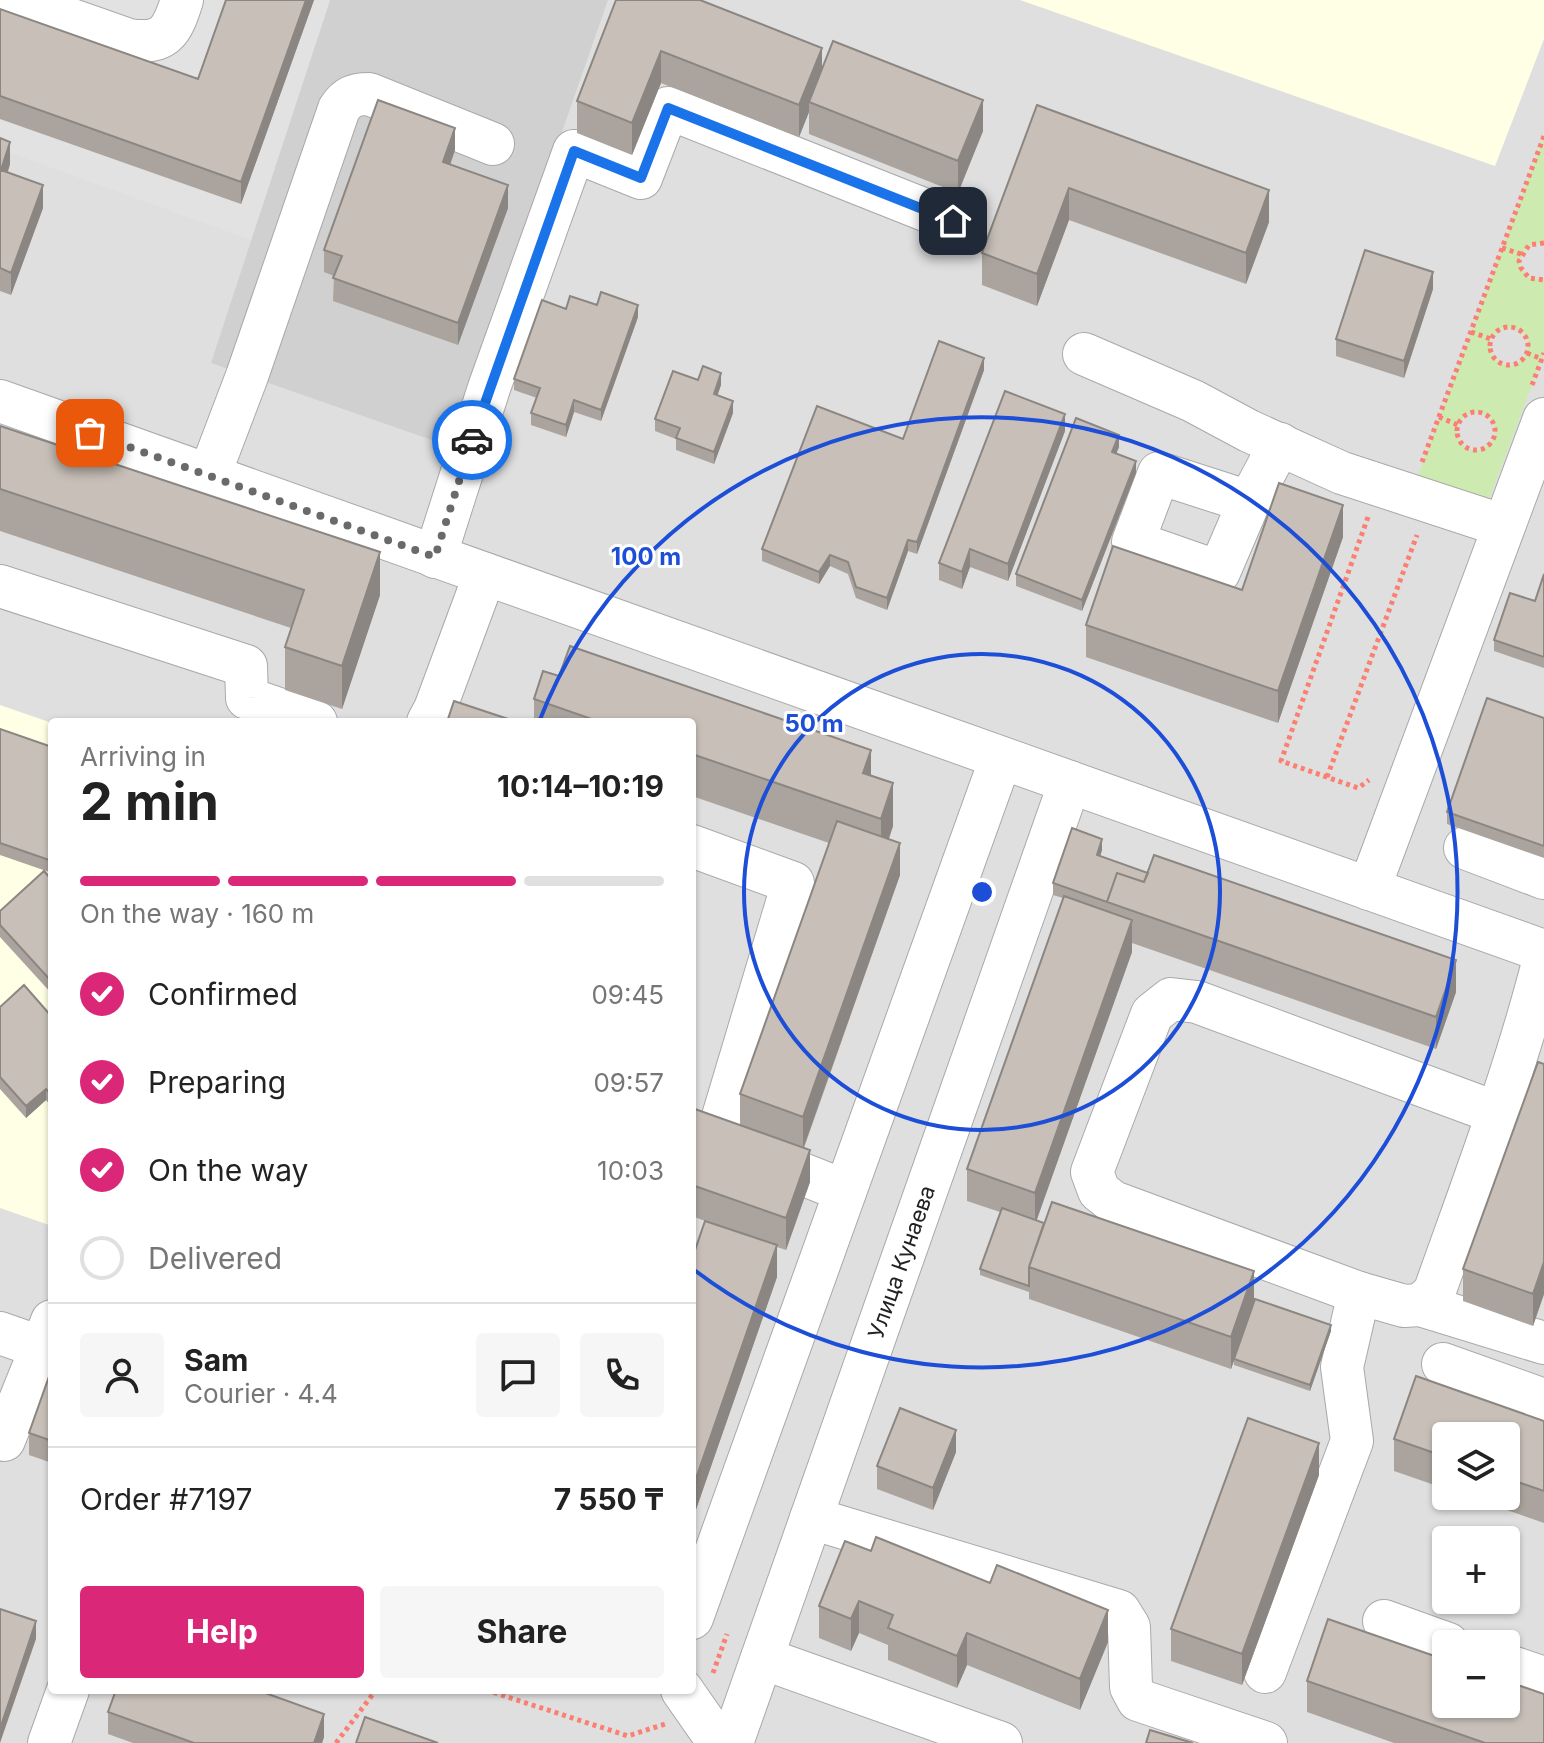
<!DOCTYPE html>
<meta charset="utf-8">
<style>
:root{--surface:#fff;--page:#f6f6f6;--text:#222;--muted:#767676;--line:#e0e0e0;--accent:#db2777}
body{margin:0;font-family:Inter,sans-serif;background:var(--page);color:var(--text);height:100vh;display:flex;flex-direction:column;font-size:30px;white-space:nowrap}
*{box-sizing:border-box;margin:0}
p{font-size:26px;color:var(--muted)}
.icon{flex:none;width:44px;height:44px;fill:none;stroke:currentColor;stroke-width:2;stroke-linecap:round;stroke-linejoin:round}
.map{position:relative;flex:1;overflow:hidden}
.drawer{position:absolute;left:48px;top:718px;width:648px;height:976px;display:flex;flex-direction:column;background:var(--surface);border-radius:8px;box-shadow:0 2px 6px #0004}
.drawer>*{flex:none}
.fabs{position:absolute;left:1432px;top:1422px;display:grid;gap:16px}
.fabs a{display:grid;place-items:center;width:88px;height:88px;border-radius:8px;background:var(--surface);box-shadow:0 2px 6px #0004;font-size:40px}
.pin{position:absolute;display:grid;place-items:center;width:68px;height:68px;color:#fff;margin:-34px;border-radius:16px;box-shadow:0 4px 12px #0006}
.courier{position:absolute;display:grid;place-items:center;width:80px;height:80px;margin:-40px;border:6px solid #1a73e8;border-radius:50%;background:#fff;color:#222;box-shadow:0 2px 10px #0007}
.headline em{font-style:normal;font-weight:700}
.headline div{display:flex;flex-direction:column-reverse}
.headline{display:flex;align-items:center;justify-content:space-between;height:136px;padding:0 32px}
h1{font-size:52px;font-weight:700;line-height:60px}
.bar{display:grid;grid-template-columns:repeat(4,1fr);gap:12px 8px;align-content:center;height:96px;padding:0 32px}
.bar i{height:10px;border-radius:6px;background:var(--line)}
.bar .active{background:var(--accent)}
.bar p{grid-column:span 4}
.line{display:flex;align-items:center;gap:20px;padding:0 32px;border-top:2px solid var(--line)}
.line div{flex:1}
.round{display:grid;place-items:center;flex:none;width:84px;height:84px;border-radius:8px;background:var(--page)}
ol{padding:0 32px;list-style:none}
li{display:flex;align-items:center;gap:24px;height:88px}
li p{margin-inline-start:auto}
li .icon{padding:8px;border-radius:50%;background:var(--accent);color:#fff;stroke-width:4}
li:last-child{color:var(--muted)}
li i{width:44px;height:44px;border:4px solid var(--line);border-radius:50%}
.button{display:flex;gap:16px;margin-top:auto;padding:16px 32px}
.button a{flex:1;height:92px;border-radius:8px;background:var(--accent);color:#fff;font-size:32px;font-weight:700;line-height:92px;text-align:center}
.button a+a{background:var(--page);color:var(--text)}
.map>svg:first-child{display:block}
</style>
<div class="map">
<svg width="1544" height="1743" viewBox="0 0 1544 1743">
<rect width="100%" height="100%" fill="#f2efe9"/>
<path fill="#e0dfdf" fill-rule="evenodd" d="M0 0H1544V1743H0ZM52 722H692V1690H52ZM1446 1436H1506V1496H1446ZM1446 1540H1506V1600H1446ZM1446 1644H1506V1704H1446Z"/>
<path fill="#ffffe5" d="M1020 0H1544V39L1495 166Z
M0 705 52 723V1226L0 1208Z"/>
<path fill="#d0d0d0" d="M330 0H608L452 447 211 363Z"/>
<path fill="#cdebb0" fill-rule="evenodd" d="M1544 136V243L1528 245 1519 261 1521 268 1529 278 1544 280V353L1481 521 1410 497ZM1504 327 1521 331C1533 344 1528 359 1512 366 1496 365 1488 355 1490 339ZM1473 412C1488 412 1498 423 1494 438L1481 450H1469C1452 439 1453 420 1473 412Z"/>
<path fill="#e2e2e2" d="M0 0H330L251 240 0 149Z"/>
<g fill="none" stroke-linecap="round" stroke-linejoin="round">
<defs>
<g id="minor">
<path d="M15 0 129 40C165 45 172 32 182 0"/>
<path d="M1084 354 1193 401 1249 431 1342 473 1504 526"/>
<path d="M0 401 1544 951"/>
<path d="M209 476 247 376 339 109C347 97 354 94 369 94L493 144"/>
<path d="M1249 502 1159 473 1133 542 1219 572 1249 502 1280 444"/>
<path d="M435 557 489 388 574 151 641 178 668 108 953 221"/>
<path d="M0 586 246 666 247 698 316 722"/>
<path d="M428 722 435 709 485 574"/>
<path d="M692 846 793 883 716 1140 845 1191"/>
<path d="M1465 848 1544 878"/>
<path d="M1369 889 1544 419"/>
<path d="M1497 1113 1197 1002 1171 999 1152 1014 1092 1172 1099 1191 1113 1202 1359 1293 1404 1306 1420 1305 1434 1293C1473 1183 1515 1073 1544 959"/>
<path d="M1420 1305 1544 1343"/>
<path d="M0 1333 40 1347"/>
<path d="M1443 1364 1544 1400"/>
<path d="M4 1440 52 1321"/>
<path d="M811 1518 1119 1611 1129 1627 1131 1687 1138 1700 1266 1743"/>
<path d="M692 1618 1001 758"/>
<path d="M1384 1621 1448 1644"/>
<path d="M762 1658 1001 1743"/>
<path d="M1506 1665 1544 1678"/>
<path d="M1265 1672 1352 1441 1342 1367 1359 1293"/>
<path d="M682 1690 719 1743"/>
<path d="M49 1743 68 1690"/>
<path id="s1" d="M732 1743 1070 782"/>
</g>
</defs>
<use href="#minor" stroke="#a9a9a9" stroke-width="44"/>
<path stroke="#fa8072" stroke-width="5" stroke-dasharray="4 4" stroke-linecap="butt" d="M1544 243 1529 245 1519 261 1521 268 1529 278 1544 280
M1502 248 1521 254
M1490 346a19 19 0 1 1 38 0a19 19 0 1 1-38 0Z
M1471 332 1491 339
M1527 353 1542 359
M1532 385 1544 353
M1457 431a19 19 0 1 1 38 0a19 19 0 1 1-38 0Z
M1439 417 1458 425
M1422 462 1544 136
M1368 517 1281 761 1358 788 1369 780
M1327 777 1417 535
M713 1673 727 1634
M486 1690 628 1736 665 1724
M336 1743 376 1690"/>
<use href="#minor" stroke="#fff" stroke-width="42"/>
</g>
<path fill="#aba49e" d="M226 0H314L241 204 0 119V9L198 79Z
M616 0 822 69 983 131 958 193 809 134V112L799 137 661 83 632 155 577 133V101Z
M1037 105 1269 222 1246 284 1069 220 1037 306 982 285V253Z
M0 138 10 164 8 172 43 208 11 295 0 291Z
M455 150 450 165 508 208 458 345 333 301 334 276 324 272V250Z
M1433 289 1404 378 1336 356V339Z
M597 305 638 317 601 421 574 412 566 437 531 425V413L537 398 514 390V379L566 309Z
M984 370 917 554 908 551 887 610 856 598 848 574 830 566 819 584 762 561V549L903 439Z
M698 380 721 385 717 395 733 413 714 464 676 450V439L655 431V419Z
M0 426 380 595 342 709 285 690V647L291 628 0 531Z
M1065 431 1008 581 970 567 962 589 939 580V563Z
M1119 447 1116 454 1136 473 1082 611 1016 586V574Z
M1343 537 1278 723 1086 657V625L1242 590Z
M1544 574V668L1494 651V640L1535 601Z
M570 646 871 750V776L893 783V826L889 839 900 843V875L804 1148 810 1150V1182L786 1250 777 1247V1277L692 1521V1259L705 1221 692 1216V1108L740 1125V1094L829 843 692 796V722H534V699L543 671 559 676Z
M1544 718V858L1447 824V812Z
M0 729 52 747V873L0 855Z
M1102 850 1100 856 1456 992 1436 1049 1132 943V952L1036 1220 1331 1331 1310 1391 1234 1365V1361L1231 1369 1029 1299V1292L980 1275V1269L1000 1212 967 1201V1169L1063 898 1053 895V883Z
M52 880V994L0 937V911Z
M0 1007 52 1017V1107L46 1100 26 1118 0 1089Z
M1544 1064V1294L1533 1326 1463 1301V1269Z
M52 1368V1463L29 1455V1433Z
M1544 1421V1523L1467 1496H1506V1436H1446V1489L1394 1471V1439Z
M956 1452 933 1510 877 1489V1466Z
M1319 1475 1242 1685 1171 1661V1629Z
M845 1541 1108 1642 1080 1710 967 1665 957 1688 888 1660V1645L859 1633 851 1651 819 1638V1606Z
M1307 1681 1544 1743H1394L1307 1712Z
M108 1712 324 1737 322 1743H133L108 1734Z"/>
<path fill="#8b8681" d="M306 0H314L241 204V182Z
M822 48V79L809 102V112L799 137V105Z
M661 51V83L632 155V123Z
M983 100V131L958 193V161Z
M455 128V150L443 185V162Z
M10 142V164L1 192V170Z
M43 185V208L11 295V273Z
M508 185V208L458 345V323Z
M1069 188V220L1037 306V274Z
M1269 190V222L1246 284V253Z
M1433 272V289L1404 378V361Z
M638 305V317L601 421V410Z
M984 358V370L917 554V542Z
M721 373V385L714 406V394Z
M574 400V412L566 437V425Z
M733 401V413L714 464V452Z
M1065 414V431L1008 581V564Z
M1119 435V447L1112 464V452Z
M1136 461V473L1082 611V600Z
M1343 505V537L1278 723V691Z
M908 540V551L887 610V598Z
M970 549V567L962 589V572Z
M380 552V595L342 709V666Z
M830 555V566L819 584V572Z
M871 750V792L863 773Z
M893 783V826L881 861V819Z
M1102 839V850L1097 867V855Z
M900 843V875L803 1149V1117Z
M1132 920V952L1035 1225V1193Z
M1456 960V992L1436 1049V1017Z
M46 1089V1100L26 1118V1106Z
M810 1150V1182L786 1250V1218Z
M777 1245V1277L692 1521V1490Z
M1544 1262V1294L1533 1326V1294Z
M1254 1271V1303L1231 1369V1337Z
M1331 1325V1331L1310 1391V1385Z
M956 1430V1452L933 1510V1488Z
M1319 1443V1475L1242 1685V1654Z
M859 1601V1633L851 1651V1619Z
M1108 1610V1642L1080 1710V1679Z
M36 1621V1639L0 1743V1729Z
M967 1633V1665L957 1688V1656Z
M324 1714V1737L322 1743H314Z"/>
<path fill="#c7bfb8" stroke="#8b8681" stroke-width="2" d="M226 0H306L241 182 0 96V9L198 79Z
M616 0H700L822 48 799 105 661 51 632 123 577 101Z
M833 41 983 100 958 161 809 102Z
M378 100 455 128 443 162 508 185 458 323 333 278 342 256 324 250Z
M1037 105 1269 190 1246 253 1069 188 1037 274 982 253Z
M0 138 10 142 1 170 43 185 11 273 0 268Z
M1365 250 1433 272 1404 361 1336 339Z
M601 292 638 305 601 410 574 400 566 425 531 413 540 388 514 379 542 300 566 309 570 296 597 305Z
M939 341 984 358 917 542 908 540 887 598 856 587 848 562 830 555 819 572 762 549 817 406 903 439Z
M703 366 721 373 714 394 733 401 714 452 676 438 680 428 655 419 673 371 698 380Z
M1005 391 1065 414 1008 564 970 549 962 572 939 563Z
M1076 418 1119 435 1112 452 1136 461 1082 600 1016 574Z
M0 426 380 552 342 666 285 647 304 590 0 489Z
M1279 483 1343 505 1278 691 1086 625 1113 546 1242 590Z
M1544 574V657L1494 640 1510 593 1535 601Z
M570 646 871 750 863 773 893 783 881 819 692 754V722H600L534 699 543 671 559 676Z
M1487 698 1544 718V846L1447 812Z
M454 701 517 722H447Z
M0 729 52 747V861L0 843Z
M837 821 900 843 803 1117 740 1094Z
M1072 828 1102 839 1097 855 1148 873 1144 882 1117 873 1107 902 1053 883Z
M1154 855 1456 960 1436 1017 1107 902 1117 873 1144 882Z
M44 871 52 880V982L0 925V911Z
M1064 896 1132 920 1035 1193 967 1169Z
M24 985 52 1017V1095L46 1089 26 1106 0 1077V1007Z
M1538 1062 1544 1064V1262L1533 1294 1463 1269Z
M692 1108 810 1150 786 1218 692 1185Z
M1052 1202 1254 1271 1231 1337 1029 1267Z
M1002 1208 1044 1223 1029 1267V1286L980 1269Z
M705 1221 777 1245 692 1490V1259Z
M1255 1299 1331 1325 1310 1385 1234 1359Z
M52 1368V1441L29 1433Z
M1416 1376 1544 1421V1491L1506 1478V1436H1446V1457L1394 1439Z
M900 1408 956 1430 933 1488 877 1466Z
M1248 1418 1319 1443 1242 1654 1171 1629Z
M876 1537 990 1583 997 1565 1108 1610 1080 1679 967 1633 957 1656 888 1628 893 1615 859 1601 851 1619 819 1606 845 1541 871 1551Z
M0 1609 36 1621 0 1729Z
M1328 1619 1446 1660V1704H1506V1681L1544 1694V1743H1485L1307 1681Z
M116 1690H257L324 1714 314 1743H194L108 1712Z
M365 1717 438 1743H356Z
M1150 1730 1193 1743H1146Z"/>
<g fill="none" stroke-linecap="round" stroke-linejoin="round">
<path stroke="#6b6a68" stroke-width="8" stroke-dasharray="0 14.4" d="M90 433 435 557 472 440"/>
<path stroke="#1a73e8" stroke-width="10" d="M472 440 574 151 641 178 668 108 953 221"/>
</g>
<g fill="none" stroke="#1d4ed8" stroke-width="4">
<circle cx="982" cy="892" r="238"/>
<path d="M539 722A475 475 0 1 1 693 1269"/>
</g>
<g text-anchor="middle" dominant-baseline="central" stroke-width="6" stroke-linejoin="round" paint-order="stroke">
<g font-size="22" fill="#222" stroke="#fff">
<text stroke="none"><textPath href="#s1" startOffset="510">Улица Кунаева</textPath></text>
</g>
</g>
<circle cx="982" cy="892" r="12" fill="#1d4ed8" stroke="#fff" stroke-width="4"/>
<g font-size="24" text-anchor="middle" font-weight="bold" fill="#1d4ed8" stroke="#fff" stroke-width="6" stroke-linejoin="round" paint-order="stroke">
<text x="646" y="565">100 m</text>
<text x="814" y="732">50 m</text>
</g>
</svg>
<div class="fabs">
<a><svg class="icon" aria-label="layers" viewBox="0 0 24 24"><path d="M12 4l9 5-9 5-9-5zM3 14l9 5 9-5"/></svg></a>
<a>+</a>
<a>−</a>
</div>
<div class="pin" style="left:90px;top:433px;background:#ea580c"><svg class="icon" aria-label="bag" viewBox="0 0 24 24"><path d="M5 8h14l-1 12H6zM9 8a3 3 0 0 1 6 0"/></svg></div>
<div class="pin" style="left:953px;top:221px;background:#1f2937"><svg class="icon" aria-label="home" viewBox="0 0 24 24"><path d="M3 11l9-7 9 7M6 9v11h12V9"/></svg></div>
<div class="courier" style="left:472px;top:440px"><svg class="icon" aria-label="car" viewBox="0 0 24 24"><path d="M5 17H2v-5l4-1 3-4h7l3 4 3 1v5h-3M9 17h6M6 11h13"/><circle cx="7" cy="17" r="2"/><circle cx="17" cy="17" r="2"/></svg></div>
<section class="drawer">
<div class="headline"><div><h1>2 min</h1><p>Arriving in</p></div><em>10:14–10:19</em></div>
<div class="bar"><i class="active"></i><i class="active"></i><i class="active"></i><i></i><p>On the way · 160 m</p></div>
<ol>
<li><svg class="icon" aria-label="check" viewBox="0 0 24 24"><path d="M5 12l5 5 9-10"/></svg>Confirmed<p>09:45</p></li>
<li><svg class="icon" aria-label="check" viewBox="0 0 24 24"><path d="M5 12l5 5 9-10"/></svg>Preparing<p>09:57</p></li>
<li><svg class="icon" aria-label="check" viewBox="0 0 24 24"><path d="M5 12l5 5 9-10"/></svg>On the way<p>10:03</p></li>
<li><i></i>Delivered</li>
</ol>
<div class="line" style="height:144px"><a class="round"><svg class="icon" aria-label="person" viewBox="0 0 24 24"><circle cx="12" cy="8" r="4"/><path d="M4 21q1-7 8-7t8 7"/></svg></a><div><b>Sam</b><p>Courier · 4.4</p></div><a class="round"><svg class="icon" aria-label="chat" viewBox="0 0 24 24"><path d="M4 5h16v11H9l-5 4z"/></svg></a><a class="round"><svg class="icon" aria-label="phone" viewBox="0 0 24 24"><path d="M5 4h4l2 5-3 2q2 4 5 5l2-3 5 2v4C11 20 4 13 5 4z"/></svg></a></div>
<div class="line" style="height:104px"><div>Order #7197</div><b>7 550 ₸</b></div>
<div class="button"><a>Help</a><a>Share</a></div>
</section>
</div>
